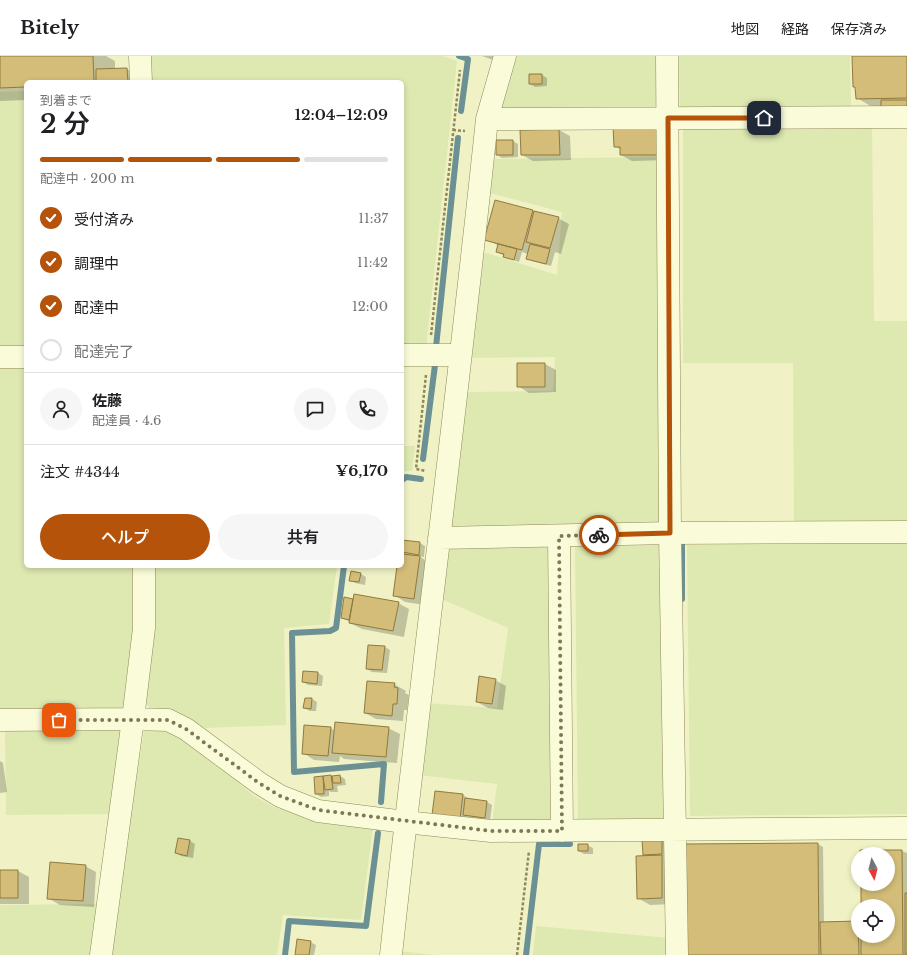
<!DOCTYPE html>
<html lang="ja">
<meta charset="utf-8">
<style>
:root{--surface:#fff;--page:#f6f6f6;--text:#202124;--muted:#757577;--line:#e0e0e0;--accent:#b45309}
body{margin:0;font-family:"Libre Baskerville","Noto Sans JP",serif;background:var(--page);color:var(--text);height:100vh;display:flex;flex-direction:column;font-size:15px;white-space:nowrap}
*{box-sizing:border-box;margin:0}
p{font-size:13px;color:var(--muted)}
.icon{flex:none;width:22px;height:22px;fill:none;stroke:currentColor;stroke-width:2;stroke-linecap:round;stroke-linejoin:round}
.map{position:relative;flex:1;overflow:hidden}
.drawer{position:absolute;left:24px;top:24px;width:380px;height:488px;display:flex;flex-direction:column;background:var(--surface);border-radius:6px;box-shadow:0 2px 6px #0003}
.drawer>*{flex:none}
.needle{width:26px;rotate:173deg}
.tools{position:absolute;left:851px;top:791px;display:grid;gap:8px}
.tools a{display:grid;place-items:center;width:44px;height:44px;border-radius:50%;background:var(--surface);box-shadow:0 2px 6px #0003;font-size:20px}
.pin{position:absolute;display:grid;place-items:center;width:34px;height:34px;color:#fff;margin:-17px;border-radius:8px;box-shadow:0 2px 6px #0006}
.courier{position:absolute;display:grid;place-items:center;width:40px;height:40px;margin:-20px;border:3px solid #b45309;border-radius:50%;background:#fff;color:#222;box-shadow:0 1px 5px #0007}
.headline em{font-style:normal;font-weight:600}
.headline div{display:flex;flex-direction:column-reverse}
.headline{display:flex;align-items:center;justify-content:space-between;height:68px;padding:0 16px}
h1{font-size:26px;font-weight:600;line-height:30px}
.bar{display:grid;grid-template-columns:repeat(4,1fr);gap:6px 4px;align-content:center;height:48px;padding:0 16px}
.bar i{height:5px;border-radius:3px;background:var(--line)}
.bar .on{background:var(--accent)}
.bar p{grid-column:span 4}
.line{display:flex;align-items:center;gap:10px;padding:0 16px;border-top:1px solid var(--line)}
.line div{flex:1}
.round{display:grid;place-items:center;flex:none;width:42px;height:42px;border-radius:21px;background:var(--page)}
ol{padding:0 16px;list-style:none}
li{display:flex;align-items:center;gap:12px;height:44px}
li p{margin-inline-start:auto}
li .icon{padding:4px;border-radius:50%;background:var(--accent);color:#fff;stroke-width:4}
li:last-child{color:var(--muted)}
li i{width:22px;height:22px;border:2px solid var(--line);border-radius:50%}
.primary-button{display:flex;gap:8px;margin-top:auto;padding:8px 16px}
.primary-button a{flex:1;height:46px;border-radius:24px;background:var(--accent);color:#fff;font-size:16px;font-weight:600;line-height:46px;text-align:center}
.primary-button a+a{background:var(--page);color:var(--text)}
header{display:flex;align-items:center;gap:24px;box-sizing:border-box;height:56px;padding:0 20px;background:var(--surface);border-bottom:1px solid var(--line)}
header strong{font-size:19px}
nav{display:flex;gap:22px;margin-inline-start:auto;font-size:14px}
.map>svg:first-child{display:block}
</style>
<header>
<strong>Bitely</strong>
<nav><a>地図</a><a>経路</a><a>保存済み</a></nav>
</header>
<div class="map">
<svg width="907" height="899" viewBox="0 0 907 899">
<rect width="100%" height="100%" fill="#f0f2c5"/>
<path fill="#dee8b1" d="M148 0H443L457 5 426 292 402 296V26H148Z
M513 0H661L656 56 503 59 498 49Z
M679 0H850L851 54 680 56Z
M26 35V297H0V36Z
M872 64 874 265H907V470L794 471 793 307H683V65Z
M662 101 664 462 657 472 455 475 450 467 463 336 553 335 555 301 467 302 480 195 557 219 562 156 486 136 489 103Z
M0 307H26V510H137L138 578 123 655 0 656Z
M402 390H415L412 415H402Z
M907 485V758L690 760 687 489Z
M550 486 552 766 492 768 497 728 418 719 426 647 497 652 508 572 439 542 447 492Z
M666 489 669 758 662 766 578 767 575 490Z
M152 510H337L329 568 284 572 286 669 205 672 173 657 150 653 145 645Z
M120 671 125 676 113 758 6 759 5 673Z
M164 673 184 679 254 740 274 751 315 762 373 771 361 864 283 859 277 899H109L144 675Z
M99 848 92 899H0V849Z
M536 870 669 882V899H533Z
M398 895 436 899H398Z"/>
<path fill="#0003" d="M0 0H106L115 5V13H127L138 19V26H26V44L0 45Z
M482 0H495L493 4Z
M853 0H907V57L879 55 857 42 856 32 854 30Z
M542 19 547 22V30L535 31 530 28Z
M656 70 668 104 632 105 621 99V94L615 90Z
M559 74 570 80 571 104 533 105 522 99 521 75Z
M513 85 518 88V101L502 102 497 99Z
M533 155 558 162 569 168 561 198 555 196 551 210 532 205 527 202 528 198 522 196 519 206 510 203 497 196 499 190 486 183Z
M545 308 556 314V336L529 337 518 330Z
M402 485 420 487 425 490 424 501 419 500 431 508 425 549 405 546 394 539 398 510H402Z
M361 518 366 521 365 529 355 527 350 524Z
M353 544 398 547 409 553 404 581 362 573 350 567 351 566 342 562Z
M385 591 390 594 387 617 372 616 367 613Z
M318 617 323 620 322 630 308 629 303 626Z
M495 624 506 630 503 654 488 652 477 646Z
M394 628 406 635 405 637 409 639 407 654H404L403 665 376 663 365 657Z
M312 643 317 646 316 655H310L304 652Z
M331 672 335 675 388 672 400 678 397 707 344 703 340 700 339 706 314 704 303 697Z
M0 705 3 707 7 736 0 737Z
M331 720H340L345 723 346 729 337 730 338 736H331L329 735V740L321 741 316 738 315 722Z
M436 736 463 739 471 744 487 746 492 749 490 764 444 765Z
M178 783 190 785 195 788 193 802 181 800 176 797Z
M662 785 667 788V801H663L672 807 673 848 650 849 638 842 648 801 644 798Z
M818 788 823 791 824 866 858 880H888V850H862V828H888V798H861V795H902L907 797V899H686L685 789Z
M587 789 593 792V798H584L579 795Z
M85 810 96 816 94 851 60 849 48 842Z
M0 815H18L29 821V848H0Z
M310 886 316 889 314 899H296Z"/>
<g fill="none" stroke-linecap="round" stroke-linejoin="round">
<path stroke="#6c9194" stroke-width="6" d="M459 0 468 3 461 55
M436 291 458 82
M423 403 435 309
M402 424 406 421 421 423
M344 510 336 572 330 575 292 577 294 716 384 708 381 746
M682 543V484H685
M285 899 289 865 366 870 378 777
M526 899 539 788H570"/>
</g>
<path fill="#d3bd78" stroke="#907a3d" d="M0 0H93L94 26H26V31L0 32Z
M852 0H907V42L856 43 855 31H853Z
M127 12 128 26H96V13Z
M529 18H542V28H529Z
M881 44H907V54L881 55Z
M657 69V99H620V91H614L613 70Z
M559 73 560 99H521L520 74Z
M496 84H513V99H496Z
M495 144 533 154 522 194 484 184Z
M534 155 559 161 550 192 526 186Z
M498 188 517 193 514 204 503 201 504 198 496 196Z
M530 188 550 193 546 208 526 203Z
M517 307H545V331H517Z
M402 484 420 486 419 499 402 496Z
M402 498 420 500 414 543 393 540 397 510H402Z
M351 515 361 517 359 526 349 525Z
M354 538 399 546 393 575 349 567Z
M344 541 353 543 349 564 341 562Z
M368 589 385 590 382 614 366 613Z
M303 615 318 616 317 628 302 626Z
M479 620 496 623 492 648 476 646Z
M367 625 395 627 394 631 398 632 397 648H393L392 660 364 657Z
M305 642H312L311 653 303 652Z
M335 666 389 671 386 701 332 697Z
M304 669 331 671 328 700 302 698Z
M331 719 333 733 325 734 323 720Z
M340 719 341 727H333L332 720Z
M323 720 324 738H315L314 721Z
M435 735 463 738 460 763 432 759Z
M465 742 487 745 485 762 463 759Z
M178 782 190 784 187 800 175 797Z
M642 784H662V798L643 799Z
M818 787 819 899H685L684 788Z
M578 788H588V795H578Z
M860 794H902L903 899H861V880H888V850H861V828H888V798H860Z
M662 799V842L637 843 636 800Z
M50 806 86 809 83 845 47 843Z
M0 814H18V842H0Z
M905 837H907V899H905Z
M858 865 859 899H821L820 866Z
M297 883 311 885 309 899H295Z"/>
<g fill="none" stroke-linecap="round" stroke-linejoin="round">
<defs>
<path id="minor" d="M140 0 141 26
M667 0 670 477 677 899
M487 63 907 61
M402 299H460
M0 301H26
M559 480 562 775
M439 482 670 477 907 476
M0 664 133 663 168 664 186 673 259 727 280 740 318 755 405 766 491 775 907 772
M101 899 133 663 144 572V510
M391 899C421 620 458 342 487 63L505 0"/>
</defs>
<use href="#minor" stroke="#8f8859" stroke-width="23"/>
<path stroke="#8f8859" stroke-width="2.5" stroke-dasharray="3 2" stroke-linecap="butt" d="M453 74 465 75
M431 279 460 14
M426 319 416 413 426 415
M517 899 529 795"/>
<use href="#minor" stroke="#fafcd9" stroke-width="22"/>
</g>
<g fill="none" stroke-linecap="round" stroke-linejoin="round">
<path stroke="#7c7958" stroke-width="4" stroke-dasharray="0 7.2" d="M59 664H168L186 673 259 727 280 740 318 754 491 775H562L559 480 599 479"/>
<path stroke="#b45309" stroke-width="5" d="M599 479 670 477 668 62H764"/>
</g>
</svg>
<div class="tools">
<a><svg class="needle" viewBox="-14 -14 28 28"><path d="M0-13l5 13h-10z" fill="#e53935"/><path d="M0 13l5-13h-10z" fill="#757577"/></svg></a>
<a><svg class="icon" aria-label="locate" viewBox="0 0 24 24"><circle cx="12" cy="12" r="6"/><path d="M12 2v4M12 18v4M2 12h4M18 12h4"/></svg></a>
</div>
<div class="pin" style="left:59px;top:664px;background:#ea580c"><svg class="icon" aria-label="bag" viewBox="0 0 24 24"><path d="M5 8h14l-1 12H6zM9 8a3 3 0 0 1 6 0"/></svg></div>
<div class="pin" style="left:764px;top:62px;background:#1f2937"><svg class="icon" aria-label="home" viewBox="0 0 24 24"><path d="M3 11l9-7 9 7M6 9v11h12V9"/></svg></div>
<div class="courier" style="left:599px;top:479px"><svg class="icon" aria-label="bike" viewBox="0 0 24 24"><circle cx="6" cy="16" r="4"/><circle cx="18" cy="16" r="4"/><path d="M6 16l4-8h5l3 8M10 8l3 8H6M13 5h3"/></svg></div>
<section class="drawer">
<div class="headline"><div><h1>2 分</h1><p>到着まで</p></div><em>12:04–12:09</em></div>
<div class="bar"><i class="on"></i><i class="on"></i><i class="on"></i><i></i><p>配達中 · 200 m</p></div>
<ol>
<li><svg class="icon" aria-label="check" viewBox="0 0 24 24"><path d="M5 12l5 5 9-10"/></svg>受付済み<p>11:37</p></li>
<li><svg class="icon" aria-label="check" viewBox="0 0 24 24"><path d="M5 12l5 5 9-10"/></svg>調理中<p>11:42</p></li>
<li><svg class="icon" aria-label="check" viewBox="0 0 24 24"><path d="M5 12l5 5 9-10"/></svg>配達中<p>12:00</p></li>
<li><i></i>配達完了</li>
</ol>
<div class="line" style="height:72px"><a class="round"><svg class="icon" aria-label="person" viewBox="0 0 24 24"><circle cx="12" cy="8" r="4"/><path d="M4 21q1-7 8-7t8 7"/></svg></a><div><b>佐藤</b><p>配達員 · 4.6</p></div><a class="round"><svg class="icon" aria-label="chat" viewBox="0 0 24 24"><path d="M4 5h16v11H9l-5 4z"/></svg></a><a class="round"><svg class="icon" aria-label="phone" viewBox="0 0 24 24"><path d="M5 4h4l2 5-3 2q2 4 5 5l2-3 5 2v4C11 20 4 13 5 4z"/></svg></a></div>
<div class="line" style="height:52px"><div>注文 #4344</div><b>¥6,170</b></div>
<div class="primary-button"><a>ヘルプ</a><a>共有</a></div>
</section>
</div>
